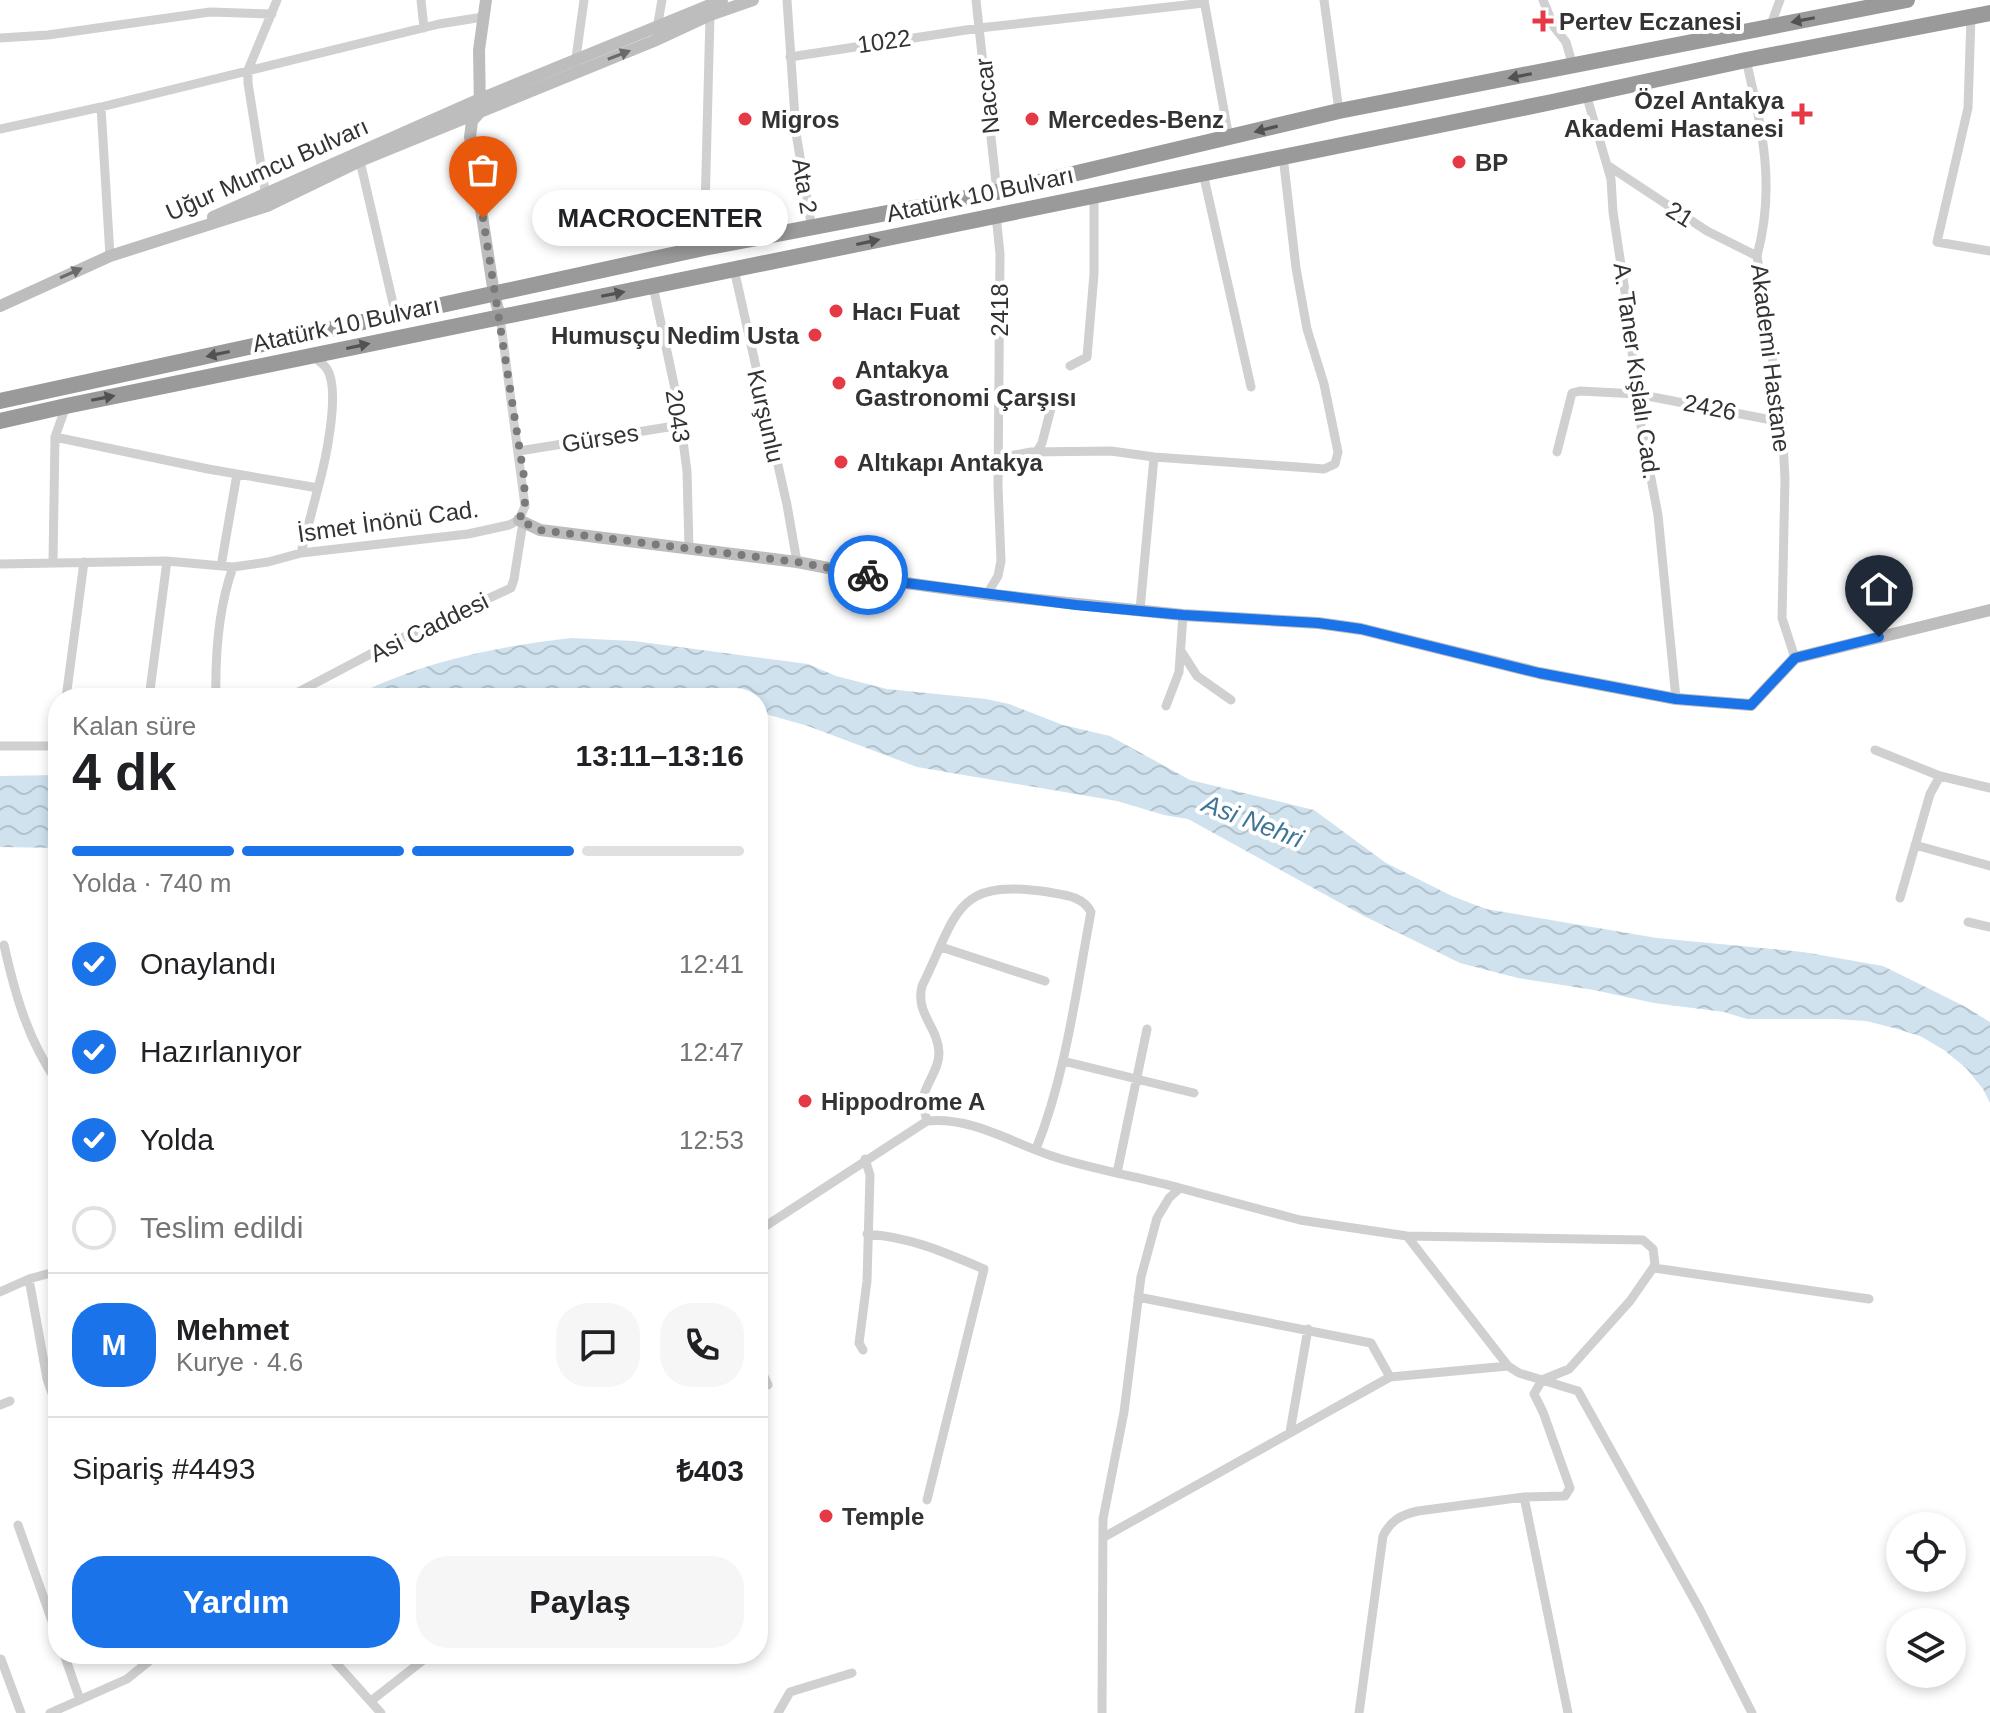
<!DOCTYPE html>
<html lang="tr">
<meta charset="utf-8">
<style>
:root{--surface:#fff;--page:#f6f6f6;--text:#202124;--muted:#757577;--line:#e0e0e0;--accent:#1a73e8}
body{margin:0;font-family:Arial,sans-serif;background:var(--page);color:var(--text);height:100vh;display:flex;flex-direction:column;font-size:30px;white-space:nowrap}
*{box-sizing:border-box;margin:0}
p{font-size:26px;color:var(--muted)}
.icon{flex:none;width:44px;height:44px;fill:none;stroke:currentColor;stroke-width:2;stroke-linecap:round;stroke-linejoin:round}
.map{position:relative;flex:1;overflow:hidden}
.drawer{position:absolute;left:48px;top:688px;width:720px;height:976px;display:flex;flex-direction:column;background:var(--surface);border-radius:32px;box-shadow:0 4px 12px #0003}
.drawer>*{flex:none}
.controls{position:absolute;left:1886px;top:1512px;display:grid;gap:16px}
.controls a{display:grid;place-items:center;width:80px;height:80px;border-radius:50%;background:var(--surface);box-shadow:0 4px 12px #0003;font-size:40px}
.pin{position:absolute;display:grid;place-items:center;width:68px;height:68px;color:#fff;margin:-82px -34px;border-radius:50% 50% 50% 0;rotate:-45deg;box-shadow:0 0 8px #0007}
.pin .icon{rotate:45deg}
.courier{position:absolute;display:grid;place-items:center;width:80px;height:80px;margin:-40px;border:6px solid #1a73e8;border-radius:50%;background:#fff;color:#222;box-shadow:0 2px 10px #0007}
.bubble{position:absolute;height:56px;border-radius:28px;background:var(--surface);box-shadow:0 4px 12px #0003;font-size:26px;font-weight:600;line-height:56px;text-align:center}
.head em{font-style:normal;font-weight:600}
.head div{display:flex;flex-direction:column-reverse}
.head{display:flex;align-items:center;justify-content:space-between;height:136px;padding:0 24px}
h1{font-size:52px;font-weight:600;line-height:60px}
.bar{display:grid;grid-template-columns:repeat(4,1fr);gap:12px 8px;align-content:center;height:96px;padding:0 24px}
.bar i{height:10px;border-radius:6px;background:var(--line)}
.bar .on{background:var(--accent)}
.bar p{grid-column:span 4}
.line{display:flex;align-items:center;gap:20px;padding:0 24px;border-top:2px solid var(--line)}
.line div{flex:1}
.round{display:grid;place-items:center;flex:none;width:84px;height:84px;border-radius:32px;background:var(--page)}
ol{padding:0 24px;list-style:none}
li{display:flex;align-items:center;gap:24px;height:88px}
li p{margin-inline-start:auto}
li .icon{padding:8px;border-radius:50%;background:var(--accent);color:#fff;stroke-width:4}
li:last-child{color:var(--muted)}
li i{width:44px;height:44px;border:4px solid var(--line);border-radius:50%}
.action{display:flex;gap:16px;margin-top:auto;padding:16px 24px}
.action a{flex:1;height:92px;border-radius:32px;background:var(--accent);color:#fff;font-size:32px;font-weight:600;line-height:92px;text-align:center}
.action a+a{background:var(--page);color:var(--text)}
.map>svg:first-child{display:block}
</style>
<div class="map">
<svg width="1990" height="1713" viewBox="0 0 1990 1713">
<defs>
<pattern id="water-waves" width="16" height="10" patternUnits="userSpaceOnUse" patternTransform="scale(2)"><rect width="16" height="10" fill="#cfe2ee"/><path d="M0 5q4-4 8 0t8 0" fill="none" stroke="#b2c2cd"/></pattern>
</defs>
<rect width="100%" height="100%" fill="#fff"/>
<path fill="url(#water-waves)" d="M571 638 634 641 808 664 836 676 887 689 986 699 1009 704 1063 725 1110 736 1190 780 1314 810 1386 863 1452 896 1486 909 1657 938 1803 952 1883 966 1964 1006 1990 1022V1103L1983 1089 1966 1068 1944 1050 1920 1036 1894 1028 1866 1021 1835 1019H1747L1724 1012 1654 1003 1594 990 1518 978 1460 963 1364 916 1188 819 1164 815 1117 801 917 767 808 726 758 712V698H350C421 662 493 647 571 638Z
M58 775V848L0 847V776Z"/>
<g fill="none" stroke-linecap="round" stroke-linejoin="round">
<path stroke="#d0d0d0" stroke-width="9" d="M421 0 424 28
M787 0 796 133 812 229
M976 0 997 192
M1204 0 1229 138
M1324 0 1339 111
M1543 0 1554 27 1566 42 1573 66
M1971 17 1968 108 1937 242 1990 251
M1770 27 1780 0
M657 28 662 0
M0 38 48 35 210 12 272 14
M790 57 979 28 1204 3
M1746 60C1762 128 1776 186 1757 256L1782 422 1785 479 1782 618 1795 658
M575 65 584 0
M1586 94 1611 179 1613 212 1629 318 1637 405 1658 515 1676 699
M101 107 110 256
M0 129 101 107 439 24 483 17
M360 161 396 316
M1607 165 1707 231 1757 256
M1203 173 1251 387
M266 197 248 83V70L277 0
M704 248 710 15
M734 269 787 505 797 562
M653 286 678 403 687 471 689 549
M1070 366 1087 357 1094 274V194
M55 437 208 469 318 488C325 463 341 391 327 369 324 364 317 360 313 356
M519 451 681 425
M1557 452 1572 393 1580 391 1637 394 1782 422
M1036 453 1042 443 1054 397
M999 458 1031 452 1111 451 1154 457 1311 468 1324 469 1335 464 1338 452 1324 384 1307 329 1296 268 1283 156
M301 553 318 488
M53 562 55 437 66 406
M0 564 167 561 233 567 268 562 301 553 468 534 509 525 519 520 525 506 500 317
M221 566 237 474
M987 594 998 576 1001 561 998 486 1000 254 996 215
M1140 610 1154 457
M1181 651 1197 676 1231 700
M66 698 84 562
M149 698 167 561
M216 698C215 653 218 609 233 567
M287 698 397 640 511 588 514 579 523 522
M1166 706 1179 672 1183 615
M0 746H58
M1875 750 1940 776
M1915 845 1990 866
M1900 898 1930 794 1940 776 1990 788
M1968 922 1990 927
M4 945C15 994 28 1041 58 1083
M941 947 1045 981
M758 988 762 1007 758 1014
M1063 1061 1194 1093
M927 1121C925 1113 922 1104 924 1095 928 1080 939 1069 939 1053 938 1026 915 1014 922 986 958 913 954 878 1048 892 1064 895 1083 896 1091 912 1076 991 1066 1074 1036 1149
M1117 1173 1147 1029
M1180 1188 1300 1220 1407 1236 1643 1240 1653 1249 1655 1265 1630 1301 1569 1369 1542 1380 1519 1373 1508 1366 1407 1236
M758 1231 927 1121C974 1117 1011 1143 1055 1157 1096 1170 1139 1177 1180 1188L1169 1198 1157 1218 1141 1277 1124 1412 1103 1519 1102 1713
M867 1234C910 1237 944 1252 984 1269L927 1500
M1654 1268 1869 1299
M29 1279 47 1379 58 1410
M0 1292 29 1279 58 1271
M1138 1297 1371 1343 1390 1377
M863 1350 859 1343 867 1281 870 1175 865 1159
M758 1363 768 1385
M0 1405 10 1401
M1290 1432 1308 1329
M1524 1497 1568 1713
M18 1525 58 1638
M1104 1537 1390 1377 1508 1366
M64 1654 80 1700
M328 1654 381 1713
M1 1659 21 1713
M337 1664 350 1654
M371 1701 431 1654
M50 1713 127 1679 158 1654
M778 1713 790 1692 852 1673
M1359 1713 1383 1536C1391 1520 1401 1515 1418 1511L1524 1497 1565 1496 1570 1488 1543 1412 1534 1394 1542 1380 1578 1391 1700 1610 1752 1713"/>
<path stroke="#bdbdbd" stroke-width="12" d="M486 0 479 50 480 112 472 121 470 137 494 294 500 317
M213 217 480 99 722 0
M0 306 110 256 267 206 360 161 654 41 710 15 753 0
M519 520 540 530 797 562 906 583 993 595 1183 615 1318 623 1361 629 1539 673 1676 699 1751 705 1795 658 1990 610"/>
<path stroke="#9a9a9a" stroke-width="16" d="M0 401 704 248 997 192 1339 111 1907 0
M0 421 66 406 1552 102 1746 60 1990 13"/>
</g>
<defs><path id="oneway-solid" d="M-6-.8H1V-3.2L6.5 0L1 3.2V.8H-6Z" transform="scale(2)"/></defs>
<g fill="#525252">
<use href="#oneway-solid" transform="translate(1803 20) rotate(169)"/>
<use href="#oneway-solid" transform="translate(1520 76) rotate(169)"/>
<use href="#oneway-solid" transform="translate(1266 129) rotate(166)"/>
<use href="#oneway-solid" transform="translate(868 242) rotate(-12)"/>
<use href="#oneway-solid" transform="translate(613 294) rotate(-11)"/>
<use href="#oneway-solid" transform="translate(358 346) rotate(-12)"/>
<use href="#oneway-solid" transform="translate(218 354) rotate(168)"/>
<use href="#oneway-solid" transform="translate(103 398) rotate(-11)"/>
</g>
<g fill="#6a6a6a">
<use href="#oneway-solid" transform="translate(619 55) rotate(-21)"/>
<use href="#oneway-solid" transform="translate(71 273) rotate(-24)"/>
</g>
<g fill="none" stroke-linecap="round" stroke-linejoin="round">
<path stroke="#7a7a7a" stroke-width="8" stroke-dasharray="0 14.4" d="M483 218 524 477 525 506 519 520 540 530 797 562 868 575"/>
<path stroke="#1a73e8" stroke-width="10" d="M868 575 906 583 1076 605 1183 615 1318 623 1361 629 1539 673 1676 699 1751 705 1795 658 1879 637"/>
</g>
<g fill="#e63946" stroke="#fff" stroke-width="3">
<path d="M1539 9h8v8h8v8h-8v8h-8v-8h-8v-8h8z"/>
<path d="M1798 102h8v8h8v8h-8v8h-8v-8h-8v-8h8z"/>
<circle cx="745" cy="119" r="8"/>
<circle cx="1032" cy="119" r="8"/>
<circle cx="1459" cy="162" r="8"/>
<circle cx="836" cy="311" r="8"/>
<circle cx="815" cy="335" r="8"/>
<circle cx="839" cy="383" r="8"/>
<circle cx="841" cy="462" r="8"/>
<circle cx="805" cy="1101" r="8"/>
<circle cx="826" cy="1516" r="8"/>
</g>
<g text-anchor="middle" dominant-baseline="central" stroke-width="8" stroke-linejoin="round" paint-order="stroke">
<g font-size="24" font-weight="bold" fill="#333" stroke="#fff" text-anchor="start">
<text x="1559" y="21">Pertev Eczanesi</text>
<text x="1784" y="100" text-anchor="end">Özel Antakya<tspan x="1784" dy="28">Akademi Hastanesi</tspan></text>
<text x="761" y="119">Migros</text>
<text x="1048" y="119">Mercedes-Benz</text>
<text x="1475" y="162">BP</text>
<text x="852" y="311">Hacı Fuat</text>
<text x="799" y="335" text-anchor="end">Humusçu Nedim Usta</text>
<text x="855" y="369">Antakya<tspan x="855" dy="28">Gastronomi Çarşısı</tspan></text>
<text x="857" y="462">Altıkapı Antakya</text>
<text x="821" y="1101">Hippodrome A</text>
<text x="842" y="1516">Temple</text>
</g>
<g font-size="24" fill="#333" stroke="#fff">
<text transform="translate(884 41) rotate(-8)">1022</text>
<text transform="translate(987 96) rotate(-96)">Naccar</text>
<text transform="translate(267 169) rotate(-24)">Uğur Mumcu Bulvarı</text>
<text transform="translate(805 186) rotate(81)">Ata 2</text>
<text transform="translate(980 194) rotate(-12)">Atatürk 10 Bulvarı</text>
<text transform="translate(1680 214) rotate(32)">21</text>
<text transform="translate(999 310) rotate(-90)">2418</text>
<text transform="translate(346 324) rotate(-12)">Atatürk 10 Bulvarı</text>
<text transform="translate(1771 358) rotate(83)">Akademi Hastane</text>
<text transform="translate(1637 371) rotate(82)">A. Taner Kışlalı Cad.</text>
<text transform="translate(1710 407) rotate(11)">2426</text>
<text transform="translate(678 416) rotate(81)">2043</text>
<text transform="translate(766 416) rotate(77)">Kurşunlu</text>
<text transform="translate(600 438) rotate(-9)">Gürses</text>
<text transform="translate(388 521) rotate(-8)">İsmet İnönü Cad.</text>
<text transform="translate(429 627) rotate(-26)">Asi Caddesi</text>
</g>
<g font-size="26" font-style="italic" fill="#3f7597" stroke="#fff">
<text transform="translate(1253 821) rotate(21)">Asi Nehri</text>
</g>
</g>
</svg>
<div class="controls">
<a><svg class="icon" aria-label="locate" viewBox="0 0 24 24"><circle cx="12" cy="12" r="6"/><path d="M12 2v4M12 18v4M2 12h4M18 12h4"/></svg></a>
<a><svg class="icon" aria-label="layers" viewBox="0 0 24 24"><path d="M12 4l9 5-9 5-9-5zM3 14l9 5 9-5"/></svg></a>
</div>
<div class="pin" style="left:483px;top:218px;background:#ea580c"><svg class="icon" aria-label="bag" viewBox="0 0 24 24"><path d="M5 8h14l-1 12H6zM9 8a3 3 0 0 1 6 0"/></svg></div>
<div class="pin" style="left:1879px;top:637px;background:#1f2937"><svg class="icon" aria-label="home" viewBox="0 0 24 24"><path d="M3 11l9-7 9 7M6 9v11h12V9"/></svg></div>
<div class="courier" style="left:868px;top:575px"><svg class="icon" aria-label="bike" viewBox="0 0 24 24"><circle cx="6" cy="16" r="4"/><circle cx="18" cy="16" r="4"/><path d="M6 16l4-8h5l3 8M10 8l3 8H6M13 5h3"/></svg></div>
<div class="bubble" style="left:532px;top:190px;width:256px">MACROCENTER</div>
<section class="drawer">
<div class="head"><div><h1>4 dk</h1><p>Kalan süre</p></div><em>13:11–13:16</em></div>
<div class="bar"><i class="on"></i><i class="on"></i><i class="on"></i><i></i><p>Yolda · 740 m</p></div>
<ol>
<li><svg class="icon" aria-label="check" viewBox="0 0 24 24"><path d="M5 12l5 5 9-10"/></svg>Onaylandı<p>12:41</p></li>
<li><svg class="icon" aria-label="check" viewBox="0 0 24 24"><path d="M5 12l5 5 9-10"/></svg>Hazırlanıyor<p>12:47</p></li>
<li><svg class="icon" aria-label="check" viewBox="0 0 24 24"><path d="M5 12l5 5 9-10"/></svg>Yolda<p>12:53</p></li>
<li><i></i>Teslim edildi</li>
</ol>
<div class="line" style="height:144px"><b class="round" style="background:var(--accent);color:#fff">M</b><div><b>Mehmet</b><p>Kurye · 4.6</p></div><a class="round"><svg class="icon" aria-label="chat" viewBox="0 0 24 24"><path d="M4 5h16v11H9l-5 4z"/></svg></a><a class="round"><svg class="icon" aria-label="phone" viewBox="0 0 24 24"><path d="M5 4h4l2 5-3 2q2 4 5 5l2-3 5 2v4C11 20 4 13 5 4z"/></svg></a></div>
<div class="line" style="height:104px"><div>Sipariş #4493</div><b>₺403</b></div>
<div class="action"><a>Yardım</a><a>Paylaş</a></div>
</section>
</div>
